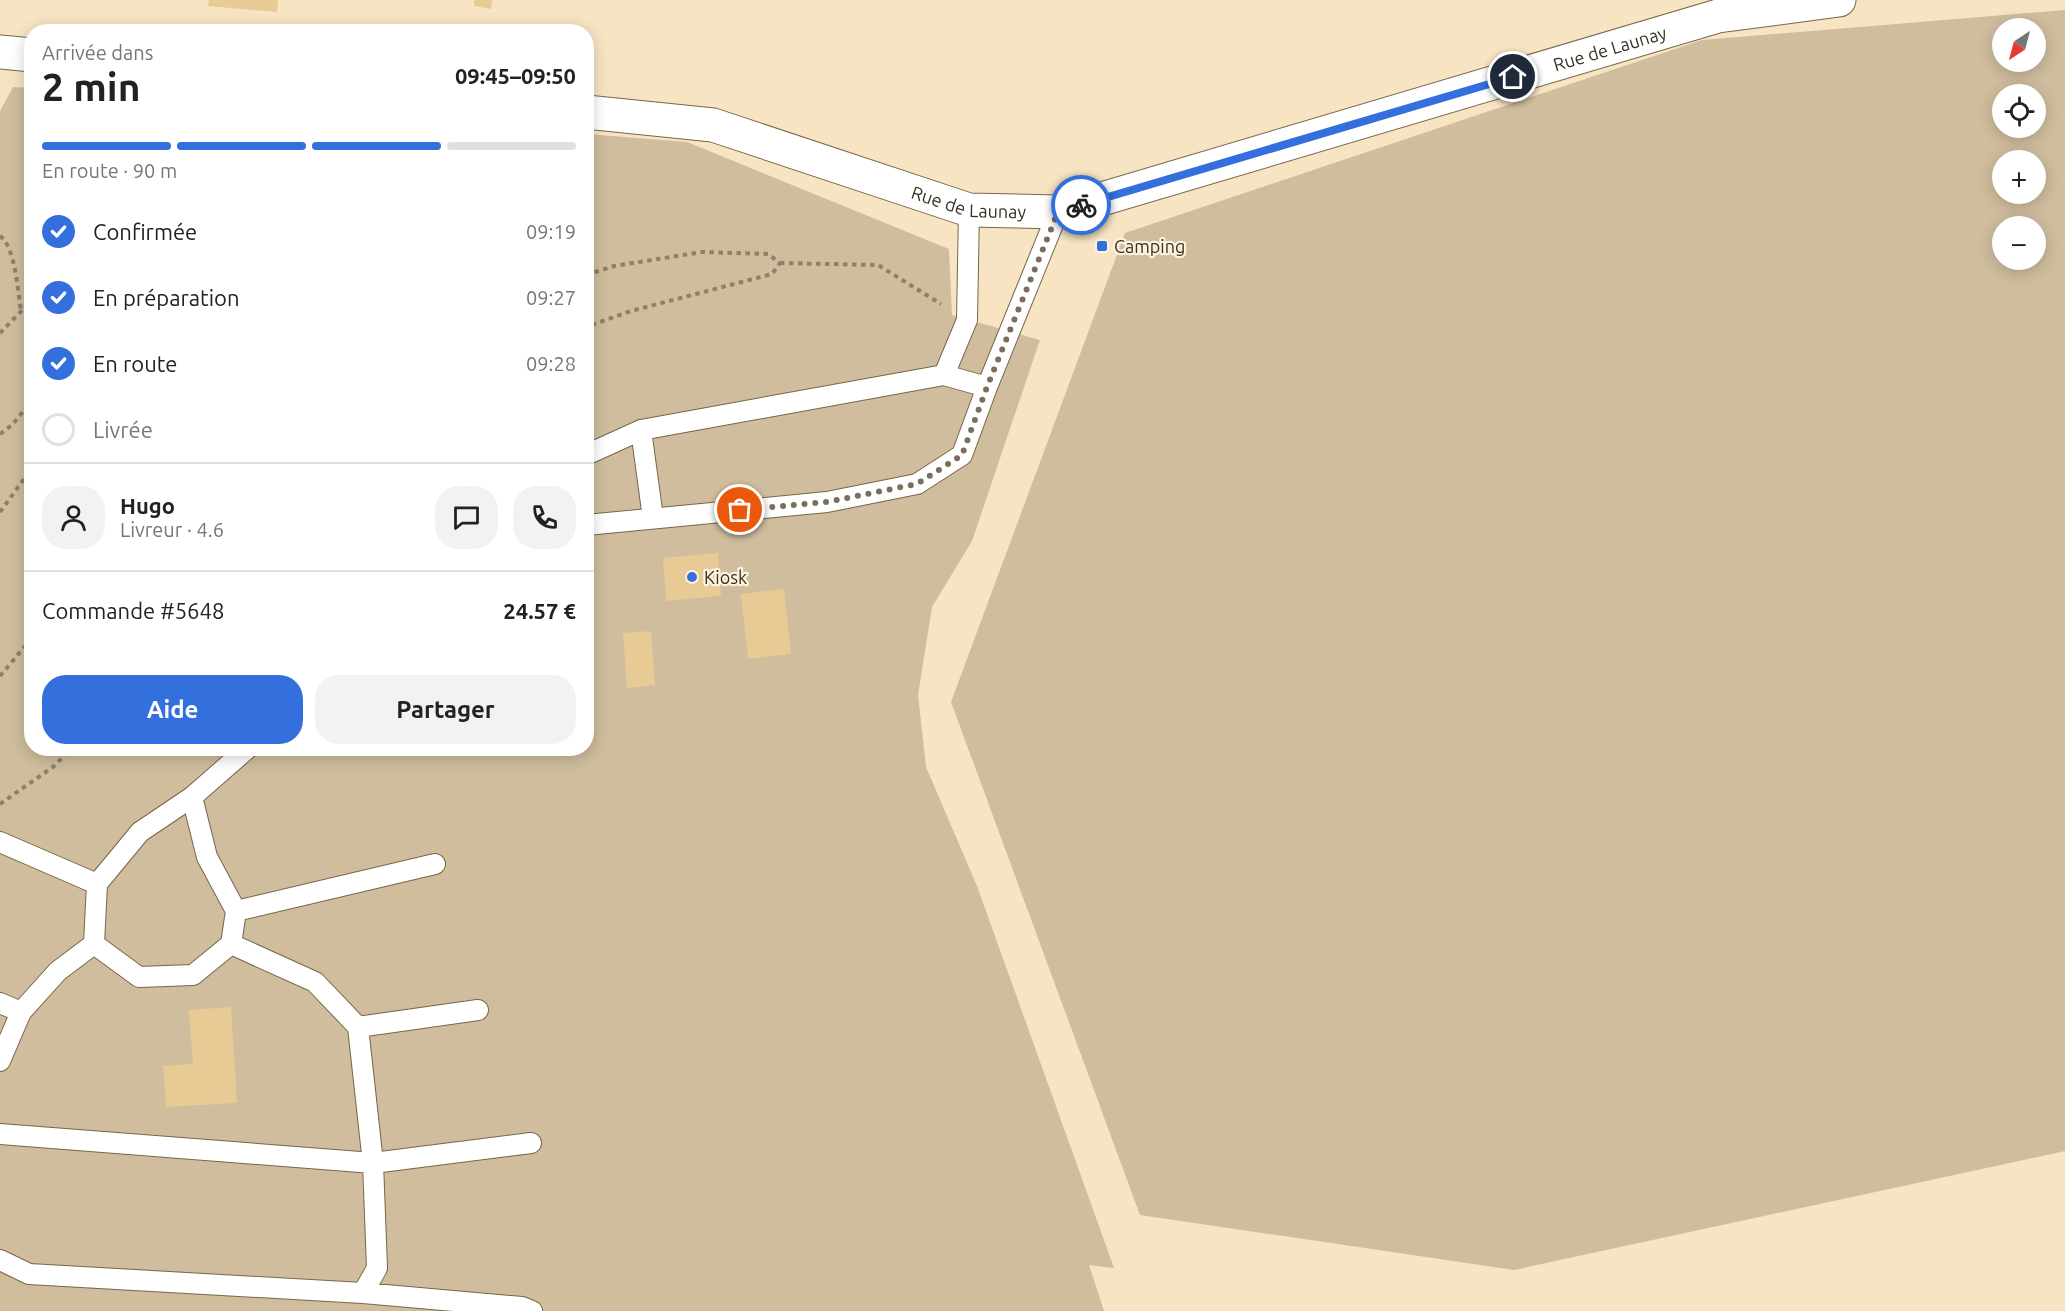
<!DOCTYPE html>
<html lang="fr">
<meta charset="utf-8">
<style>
:root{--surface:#fff;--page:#f2f2f2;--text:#222;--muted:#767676;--line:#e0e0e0;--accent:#336fdd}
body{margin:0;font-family:Ubuntu,sans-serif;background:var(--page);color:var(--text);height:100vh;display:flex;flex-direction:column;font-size:22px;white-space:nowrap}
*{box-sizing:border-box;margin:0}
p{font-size:20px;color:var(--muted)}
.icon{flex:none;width:33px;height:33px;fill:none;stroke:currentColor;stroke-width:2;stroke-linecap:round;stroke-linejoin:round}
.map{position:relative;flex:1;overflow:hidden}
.sheet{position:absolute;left:24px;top:24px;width:570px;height:732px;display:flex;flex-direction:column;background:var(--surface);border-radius:24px;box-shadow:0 3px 15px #0003}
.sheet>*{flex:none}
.needle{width:39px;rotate:216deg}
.fabs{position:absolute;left:1992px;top:18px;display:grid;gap:12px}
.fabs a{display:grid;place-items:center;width:54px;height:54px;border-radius:50%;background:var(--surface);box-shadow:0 3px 15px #0003;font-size:30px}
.pin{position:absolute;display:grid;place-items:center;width:51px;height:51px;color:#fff;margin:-26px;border:3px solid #fff;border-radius:50%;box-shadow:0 2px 6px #0007}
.courier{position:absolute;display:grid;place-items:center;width:60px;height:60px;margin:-30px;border:4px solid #336fdd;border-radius:50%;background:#fff;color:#222;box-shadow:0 2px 8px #0007}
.head em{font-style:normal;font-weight:600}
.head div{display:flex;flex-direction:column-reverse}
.head{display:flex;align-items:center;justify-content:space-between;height:102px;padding:0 18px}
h1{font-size:39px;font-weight:600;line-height:45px}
.bar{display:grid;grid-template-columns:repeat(4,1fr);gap:9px 6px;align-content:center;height:72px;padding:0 18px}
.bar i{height:8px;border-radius:4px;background:var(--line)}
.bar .current{background:var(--accent)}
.bar p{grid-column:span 4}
.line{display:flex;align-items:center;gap:15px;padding:0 18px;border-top:2px solid var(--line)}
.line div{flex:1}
.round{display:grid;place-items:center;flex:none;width:63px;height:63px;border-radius:24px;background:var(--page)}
ol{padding:0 18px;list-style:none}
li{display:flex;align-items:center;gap:18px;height:66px}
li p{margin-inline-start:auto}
li .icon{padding:6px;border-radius:50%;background:var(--accent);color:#fff;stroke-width:4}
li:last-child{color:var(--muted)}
li i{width:33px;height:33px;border:3px solid var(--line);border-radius:50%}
.action{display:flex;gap:12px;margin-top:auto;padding:12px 18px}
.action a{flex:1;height:69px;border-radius:24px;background:var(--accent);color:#fff;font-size:24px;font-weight:600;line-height:69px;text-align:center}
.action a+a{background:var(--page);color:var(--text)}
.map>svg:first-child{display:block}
</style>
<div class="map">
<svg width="2065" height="1311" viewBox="0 0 2065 1311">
<rect width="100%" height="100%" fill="#f7e4c2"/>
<path fill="#cfbd9d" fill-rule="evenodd" d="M2065 10V1151L1514 1270 1140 1215 951 702 1125 233 1702 40ZM2002 28H2036V62H2002ZM2002 94H2036V128H2002ZM2036 160V194H2002V160ZM2002 226H2036V260H2002Z
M13 87 32 88V748H586L587 134 687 142 949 249 952 315 1040 340 972 541 932 607 918 695 926 767 977 886 1114 1268 1089 1265 1104 1311H0V111Z"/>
<path fill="#e8ca94" d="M209 0H278L277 12 208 6Z
M474 0H492L491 9 474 6Z
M718 553 721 596 666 601 663 558Z
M784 589 791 654 748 659 741 594Z
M651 631 655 685 627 688 623 633Z
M231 1007 237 1103 166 1107 163 1066 193 1064 189 1010Z"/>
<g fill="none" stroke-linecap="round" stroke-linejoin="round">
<defs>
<path id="service" d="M944 375 987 387
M641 430 653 518
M586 455 641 430 944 375 967 320 969 210
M586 525 827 502 917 484 962 455 987 387 1058 212
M192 797 207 857 236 911 231 944 193 975 139 977 94 944 97 884 140 832 192 797 248 748
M0 842 97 884
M236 911 435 864
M0 1003 21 1012
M358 1027 478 1010
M0 1061 21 1012 58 971 94 944
M0 1134 373 1163 531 1143
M0 1260 29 1274 363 1293 377 1268 373 1163 358 1027 315 982 231 944
M363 1293 522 1307 532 1311"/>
<g id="tertiary">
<path d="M0 52 32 55"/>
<path id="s1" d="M586 112 713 125 969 210 1058 212 1718 16 1839 0"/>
</g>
</defs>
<use href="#service" stroke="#776648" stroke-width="22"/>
<use href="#tertiary" stroke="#776648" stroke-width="35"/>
<path stroke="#8e816b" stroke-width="4" stroke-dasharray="4.5 4.5" stroke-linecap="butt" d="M0 236C15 246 18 292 21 311
M780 263 878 265 941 304
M586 275 614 266 702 252 768 254 780 263 772 274 631 311 586 327
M0 333 32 300
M0 434 12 425 32 401
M0 512 32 468
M32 608 29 611 32 616
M0 676 32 638
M0 804 53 767 72 748"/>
<use href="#service" stroke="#fff" stroke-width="20"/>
<use href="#tertiary" stroke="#fff" stroke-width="33"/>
</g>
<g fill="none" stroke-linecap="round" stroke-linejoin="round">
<path stroke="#7a6f5b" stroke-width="6" stroke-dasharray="0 10.8" d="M740 510 827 502 917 484 962 455 987 387 1058 212 1081 205"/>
<path stroke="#336fdd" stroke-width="8" d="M1081 205 1513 77"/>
</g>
<g fill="#336fdd" stroke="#fef2de" stroke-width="2">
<rect x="1096" y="240" width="12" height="12" rx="3"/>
<circle cx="692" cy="577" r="6"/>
</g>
<g text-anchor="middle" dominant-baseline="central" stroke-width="4.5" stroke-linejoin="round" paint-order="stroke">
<g font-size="18" fill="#373023" stroke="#fef2de">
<text stroke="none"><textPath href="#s1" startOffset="1062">Rue de Launay</textPath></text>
<text stroke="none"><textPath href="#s1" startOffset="396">Rue de Launay</textPath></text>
</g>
<g font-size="18" fill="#373023" stroke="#fef2de" text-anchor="start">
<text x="1114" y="246">Camping</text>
<text x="704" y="577">Kiosk</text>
</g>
</g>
</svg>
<div class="fabs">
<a><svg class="needle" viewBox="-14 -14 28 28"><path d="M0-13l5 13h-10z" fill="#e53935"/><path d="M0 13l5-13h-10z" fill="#767676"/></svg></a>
<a><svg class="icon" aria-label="locate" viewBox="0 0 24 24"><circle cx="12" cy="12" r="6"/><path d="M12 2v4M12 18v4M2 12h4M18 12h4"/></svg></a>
<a>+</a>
<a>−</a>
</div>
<div class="pin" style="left:740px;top:510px;background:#ea580c"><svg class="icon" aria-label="bag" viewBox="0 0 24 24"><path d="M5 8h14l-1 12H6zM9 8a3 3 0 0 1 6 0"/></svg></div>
<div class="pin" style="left:1513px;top:77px;background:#1f2937"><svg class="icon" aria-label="home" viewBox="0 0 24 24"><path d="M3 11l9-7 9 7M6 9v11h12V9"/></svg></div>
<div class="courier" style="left:1081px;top:205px"><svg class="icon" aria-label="bike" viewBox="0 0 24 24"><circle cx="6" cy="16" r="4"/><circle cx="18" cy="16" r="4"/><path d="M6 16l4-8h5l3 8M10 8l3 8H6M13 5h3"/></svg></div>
<section class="sheet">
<div class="head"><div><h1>2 min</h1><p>Arrivée dans</p></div><em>09:45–09:50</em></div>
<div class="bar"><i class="current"></i><i class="current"></i><i class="current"></i><i></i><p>En route · 90 m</p></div>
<ol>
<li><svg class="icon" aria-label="check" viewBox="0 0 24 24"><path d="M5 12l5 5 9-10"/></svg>Confirmée<p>09:19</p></li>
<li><svg class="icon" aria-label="check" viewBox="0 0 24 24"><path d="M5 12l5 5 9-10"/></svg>En préparation<p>09:27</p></li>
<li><svg class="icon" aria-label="check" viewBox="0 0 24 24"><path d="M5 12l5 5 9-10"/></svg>En route<p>09:28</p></li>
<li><i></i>Livrée</li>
</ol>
<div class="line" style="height:108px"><a class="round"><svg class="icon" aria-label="person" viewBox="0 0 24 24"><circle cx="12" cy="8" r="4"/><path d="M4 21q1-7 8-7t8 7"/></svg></a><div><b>Hugo</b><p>Livreur · 4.6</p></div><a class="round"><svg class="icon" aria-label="chat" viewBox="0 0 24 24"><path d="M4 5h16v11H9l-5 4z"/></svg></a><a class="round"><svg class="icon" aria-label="phone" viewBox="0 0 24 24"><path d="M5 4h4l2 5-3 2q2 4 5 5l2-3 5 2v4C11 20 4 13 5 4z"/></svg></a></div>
<div class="line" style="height:78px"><div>Commande #5648</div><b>24.57 €</b></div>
<div class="action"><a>Aide</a><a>Partager</a></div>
</section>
</div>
